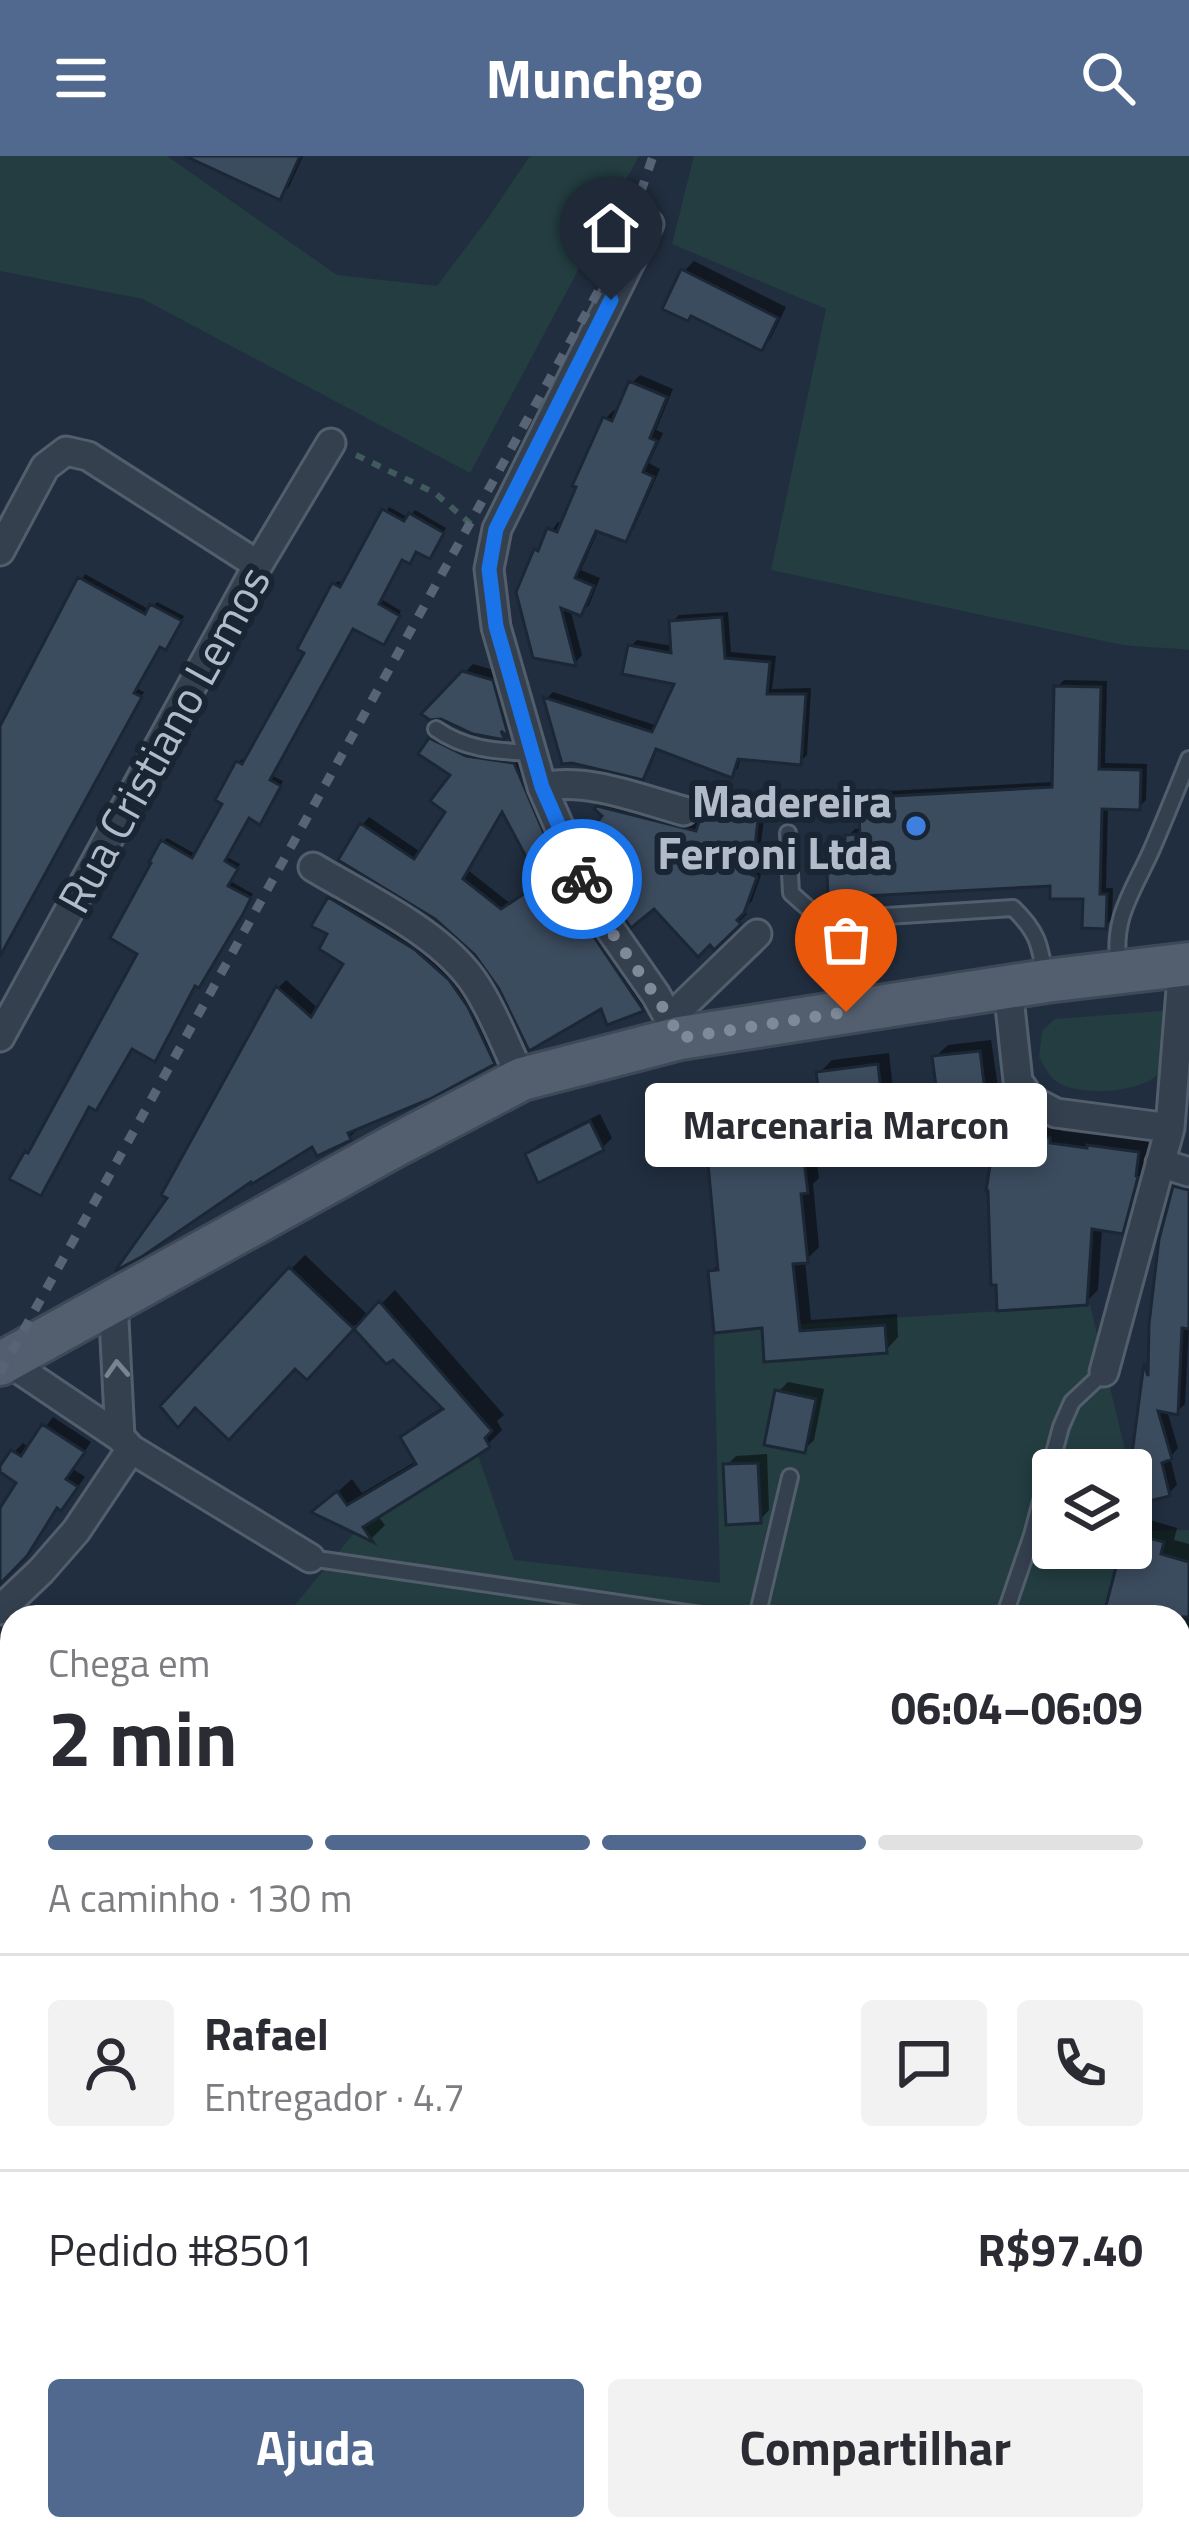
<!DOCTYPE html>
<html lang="pt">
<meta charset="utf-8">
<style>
:root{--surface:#fff;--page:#f2f2f3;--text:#2b2b33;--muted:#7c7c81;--line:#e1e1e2;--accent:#52698f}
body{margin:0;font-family:"Titillium Web",sans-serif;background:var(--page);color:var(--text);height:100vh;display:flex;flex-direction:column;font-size:45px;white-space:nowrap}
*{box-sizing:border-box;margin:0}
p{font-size:39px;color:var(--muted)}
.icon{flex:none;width:66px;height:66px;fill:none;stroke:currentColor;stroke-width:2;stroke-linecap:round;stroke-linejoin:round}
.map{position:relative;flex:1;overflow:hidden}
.panel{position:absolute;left:0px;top:1449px;width:1191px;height:936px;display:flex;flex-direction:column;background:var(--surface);border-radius:36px 36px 0 0;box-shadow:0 6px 18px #0003}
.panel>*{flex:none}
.tools{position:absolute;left:1032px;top:1293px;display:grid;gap:24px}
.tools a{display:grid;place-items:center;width:120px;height:120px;border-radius:12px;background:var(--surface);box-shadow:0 6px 18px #0003;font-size:60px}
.pin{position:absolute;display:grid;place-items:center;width:102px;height:102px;color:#fff;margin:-123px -51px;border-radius:50% 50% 50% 0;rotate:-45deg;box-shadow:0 0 12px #0007}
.pin .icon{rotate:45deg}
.courier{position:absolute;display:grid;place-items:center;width:120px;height:120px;margin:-60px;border:9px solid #1a73e8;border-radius:50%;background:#fff;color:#222;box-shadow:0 3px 15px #0007}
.bubble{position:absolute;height:84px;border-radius:12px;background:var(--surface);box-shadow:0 6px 18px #0003;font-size:39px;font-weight:700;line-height:84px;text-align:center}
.summary em{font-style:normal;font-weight:700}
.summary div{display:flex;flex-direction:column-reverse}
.summary{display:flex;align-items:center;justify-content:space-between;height:204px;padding:0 48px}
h1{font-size:78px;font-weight:700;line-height:90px}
.bar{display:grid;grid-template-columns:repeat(4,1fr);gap:18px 12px;align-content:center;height:144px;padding:0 48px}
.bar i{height:15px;border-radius:9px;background:var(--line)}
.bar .current{background:var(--accent)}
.bar p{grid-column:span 4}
.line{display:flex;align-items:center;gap:30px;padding:0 48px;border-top:3px solid var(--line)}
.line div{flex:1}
.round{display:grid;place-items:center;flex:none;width:126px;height:126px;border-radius:12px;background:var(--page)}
.button{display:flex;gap:24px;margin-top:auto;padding:24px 48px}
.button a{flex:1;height:138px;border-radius:12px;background:var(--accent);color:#fff;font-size:48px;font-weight:700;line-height:138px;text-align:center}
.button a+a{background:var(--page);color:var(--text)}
header{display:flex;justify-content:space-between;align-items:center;height:156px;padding:0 48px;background:var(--accent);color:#fff;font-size:54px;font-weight:700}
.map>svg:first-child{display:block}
</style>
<header><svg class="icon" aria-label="menu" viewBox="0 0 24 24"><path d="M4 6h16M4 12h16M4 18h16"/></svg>Munchgo<svg class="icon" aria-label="search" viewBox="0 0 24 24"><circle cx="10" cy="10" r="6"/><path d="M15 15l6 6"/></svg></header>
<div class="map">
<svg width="1189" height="2385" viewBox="0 0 1189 2385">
<rect width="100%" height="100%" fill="#212e3f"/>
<path fill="#233d40" d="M0 0H167L337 119 437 130 486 65 530 0H639L470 317 143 143 0 115Z
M694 0H1189V494C1164 491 1143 492 1118 488L771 414 826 153 672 88Z
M1173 854C1170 874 1172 904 1157 919 1139 937 1076 941 1056 925 1049 920 1043 908 1039 901L1042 875 1055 863Z
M1090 1149 1130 1314H1053V1392H1131V1318L1146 1375 1189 1374V2385H0V2230L12 2210V2373H1179V1461H285L354 1377 478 1299 514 1404 720 1427 714 1177 799 1168Z"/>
<path fill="#0007" fill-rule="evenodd" d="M212 0H303L289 31 279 41Z
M694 105 786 151 771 182 761 192 684 115Z
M640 219 673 233 656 274 663 277 649 307 660 313 633 374 625 382 599 373 581 414 600 422 589 449 581 457 570 452 582 499 575 507 537 395 558 366 564 368 606 262 614 254 619 257 632 227Z
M389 351 409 362 415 354 446 372 433 396 417 393 403 401 381 443 401 455 387 482 354 470 271 619 283 625 264 661 250 659 227 701 240 708 230 725 253 738 203 825 196 827 133 890 90 948 44 1033 27 997 141 797 163 686 167 682 197 699 226 646 238 607 242 603 247 606 308 496 334 429 338 425 345 429Z
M85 418 150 454 157 446 184 460 170 486 161 488 136 532 144 536 0 801V578Z
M728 456 731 496 776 500 772 533 811 532 807 599 800 606 741 601 738 612 731 619 658 591 649 614 642 621 564 605 547 542 553 536 658 570 679 525 630 491 637 484 673 490 672 466 679 459Z
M473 508 501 516 516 571 504 581 485 578 442 560 426 557Z
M1064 524 1107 525 1105 607 1147 608 1146 644 1139 651 1108 650 1106 732H1113L1112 763 1105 770 1086 740 1053 727 829 689 836 682H846L855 673 863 672 861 643 868 636 1055 626 1057 531Z
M439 576 522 601 650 845 642 852 609 865 603 849 478 797 362 669 369 661 422 697 449 656 454 619 431 584ZM504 653 543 726 511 748 469 715Z
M716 641 765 655 758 711 763 713 752 745 743 754 747 758 714 790 622 702 607 660 598 653 608 643 702 666 707 649Z
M339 734 457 816 502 897 493 906 356 970 358 973 350 981 314 986 172 1041 165 1038 278 832 286 824 319 853 347 806 331 777 315 769Z
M991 884 998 931 1001 932 1000 961 1061 970V975L1150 985 1134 1062 1122 1075 1102 1072 1098 1134 1086 1146 995 993 950 984 816 1000 819 1022 813 1028 819 1091 805 1105 811 1164 897 1158 898 1181 886 1194 765 1169 711 1116 720 1107 707 967 722 952 822 942 819 917 832 904 889 897 893 934 939 928 935 901 948 889Z
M600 958 612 982 602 992 528 998 538 989Z
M1184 1023 1189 1025V1170L1185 1248 1177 1256 1167 1254 1178 1292 1170 1301 1177 1329 1169 1337 1135 1298 1176 1031Z
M305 1099 369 1160 395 1134 504 1259 497 1265 502 1274 488 1288 377 1359 385 1369 372 1382 316 1355 352 1323 362 1337 418 1304 404 1281 418 1267 444 1250 393 1200 386 1204 354 1169 306 1220 291 1113Z
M788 1226 824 1233 814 1284 804 1294 778 1236Z
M53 1261 91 1286 73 1313 85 1321 70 1342 61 1352 59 1350 36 1387 0 1424V1357L20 1326 14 1296 23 1287 30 1292Z
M767 1298 769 1354 760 1364 726 1310 736 1300Z
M1143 1362 1177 1372 1174 1384 1189 1388V1488L1179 1485V1461H1106L1124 1392H1131V1375Z
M0 1610 12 1619V1765L0 1762Z
M12 1799V1898L4 1892 0 1898V1814Z
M0 1967 12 1976V1994L0 2011Z"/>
<path fill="#3c4c5f" stroke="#1c2736" stroke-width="3" fill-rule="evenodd" d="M185 0H300L280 44Z
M681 113 778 162 762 195 691 160 688 165 662 153Z
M629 225 667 241 650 282 657 285 643 316 654 321 626 386 596 375 575 422 594 430 581 460 561 452 576 510 533 502 516 436 534 393 538 395 547 372 557 376 576 331 572 330 603 261 612 265Z
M382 353 404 365 409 357 444 377 430 403 416 396 410 408 402 404 379 448 400 460 384 489 353 473 270 624 281 630 260 669 249 662 225 705 238 713 228 730 251 742 243 758 199 832 195 830 155 906 132 893 96 955 89 951 41 1040 9 1023 25 995 28 997 137 798 110 782 151 707 149 706 161 684 192 702 222 648 215 644 236 605 242 608 304 497 297 493 332 427 340 431Z
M78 421 145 458 150 448 182 465 166 494 160 491 134 537 142 541 0 800V570Z
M722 461 725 502 770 506 767 538H806L801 609 738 603 732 622 656 593 643 624 572 607 562 608 543 541 652 576 674 528 622 518 628 489 671 497 669 465Z
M462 515 493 524 509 582 501 575 505 584 473 578 441 563 430 564 421 558Z
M1054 530 1101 531 1099 613 1141 614 1140 654 1102 653 1100 738H1107L1106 773 1082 772 1083 743H1050V730L828 742 826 688 845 687V679L860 678 858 642 1052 631Z
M429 582 466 600 514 607 578 757 644 855 607 869 601 853 529 895 499 833 475 799 435 763 338 704 360 667 414 703 445 656 430 645 450 619 418 598ZM502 656 540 727 501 753 463 723Z
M705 648 758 663 752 719 757 721 744 757 737 764 741 768 714 794 710 789 698 801 654 753 631 772 610 741 599 718 619 704 588 677 602 660 594 653 597 650 696 675Z
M328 741 414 793 449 824 468 851 495 908 430 943 348 977 351 984 317 1000 312 991 252 1028 251 1026 143 1100 115 1115 167 1042 161 1039 276 830 311 861 343 808 319 793 327 778 311 770Z
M980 895 986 943H990L989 973 1050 982V987L1087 992V989L1139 996 1136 1020 1138 1021 1123 1078 1092 1073 1087 1149 997 1155 996 1129H991L988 1035H986L992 997 948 1003 947 987 804 1004 808 1037 801 1038 808 1107 793 1108 800 1175 885 1169 887 1197 764 1206 762 1172 714 1177 708 1115 718 1114 704 966 821 952 816 916 878 908 882 945 937 938 932 900Z
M590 965 604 994 538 1027 525 998Z
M1173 1030 1189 1034V1173L1182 1172 1178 1259 1158 1255 1172 1303 1162 1307 1170 1340 1145 1346 1132 1298 1144 1207 1148 1220 1149 1168 1159 1083Z
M289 1111 354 1173 307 1224 295 1213 229 1284 195 1252 178 1272 160 1250Z
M379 1145 492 1275 485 1282 490 1291 478 1299 363 1371 373 1386 311 1356 337 1335 347 1349 416 1308 400 1281 443 1253 393 1204 386 1208 354 1173Z
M775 1234 816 1243 805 1297 764 1289Z
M42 1268 85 1296 66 1323 78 1331 61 1355 57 1352 27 1400 0 1428V1352L16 1327 0 1316V1310L11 1294 21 1300Z
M758 1307 761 1367 726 1369 723 1308Z
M1131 1377 1164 1386 1161 1398 1189 1406V1461H1103L1121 1392H1131Z"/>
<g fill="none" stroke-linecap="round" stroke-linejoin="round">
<defs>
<path id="service" d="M436 573C466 594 496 595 532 597
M788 677 791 737 817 760 871 761 1013 752C1037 775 1040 788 1045 820
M1119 811C1111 762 1133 736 1152 693 1165 663 1177 633 1189 603
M310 1402 714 1461
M757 1461 790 1321
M1004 1461 1032 1379 1061 1271 1072 1246 1104 1216"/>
<path id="minor" d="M649 68 497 373 489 413 496 471 542 631 594 750 656 839 680 882
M0 395 45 311 66 295 88 300 258 409
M542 631C587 621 640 643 684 655
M313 711C366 743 444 778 477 831 495 859 507 893 522 923
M1008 832 1018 925 1031 944 1056 957 1170 972
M670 862 757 778
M0 881 258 409 331 287
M1160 1007 1189 1016
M113 1144 120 1281
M7 1205 120 1281 131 1293 310 1402
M1104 1216 1170 972 1183 808
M0 1454 41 1415 76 1375 131 1293
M0 1782 12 1789"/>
<path id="primary" d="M0 1208 394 990 522 923 680 882 1046 825 1189 808"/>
</defs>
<use href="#service" stroke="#535e6d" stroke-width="20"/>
<use href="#minor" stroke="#535e6d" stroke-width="33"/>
<use href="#primary" stroke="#3e4958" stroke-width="48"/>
<path stroke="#415a5d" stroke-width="6" stroke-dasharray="9 9" stroke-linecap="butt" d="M356 299 435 337 472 369"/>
<use href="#service" stroke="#35404f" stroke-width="14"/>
<use href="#minor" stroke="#35404f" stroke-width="27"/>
<use href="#primary" stroke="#535f6f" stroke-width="42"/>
<path stroke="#576476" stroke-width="9" stroke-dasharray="12 12" stroke-linecap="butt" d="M0 1217 621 94 653 0"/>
</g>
<defs><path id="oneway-chevron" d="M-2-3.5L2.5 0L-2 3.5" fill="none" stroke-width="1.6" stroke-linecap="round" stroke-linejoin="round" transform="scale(3)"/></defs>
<use stroke="#798493" href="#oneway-chevron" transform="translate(117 1213) rotate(-93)"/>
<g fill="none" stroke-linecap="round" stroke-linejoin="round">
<path stroke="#7f8a99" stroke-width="12" stroke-dasharray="0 21.6" d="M582 723C607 780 652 826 680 882L846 856"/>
<path stroke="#1a73e8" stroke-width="15" d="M582 723 542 631 496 470 489 413 496 373 611 144"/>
</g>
<circle fill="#3f7fe0" stroke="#1a2534" stroke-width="4.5" cx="916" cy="670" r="12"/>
<g text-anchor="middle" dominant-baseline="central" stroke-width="12" stroke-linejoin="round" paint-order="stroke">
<g font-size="45" fill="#b1bbca" stroke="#1a2534">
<text transform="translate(163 583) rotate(-61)">Rua Cristiano Lemos</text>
</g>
<g font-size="45" font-weight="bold" fill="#b1bbca" stroke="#1a2534" text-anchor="end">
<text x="892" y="644">Madereira<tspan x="892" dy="52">Ferroni Ltda</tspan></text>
</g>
</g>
</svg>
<div class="tools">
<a><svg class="icon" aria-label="layers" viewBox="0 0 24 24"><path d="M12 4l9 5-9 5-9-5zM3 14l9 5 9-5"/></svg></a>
</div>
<div class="pin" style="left:846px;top:856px;background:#ea580c"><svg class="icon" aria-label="bag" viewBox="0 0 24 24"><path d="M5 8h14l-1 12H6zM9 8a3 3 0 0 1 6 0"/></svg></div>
<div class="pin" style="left:611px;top:144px;background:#1f2937"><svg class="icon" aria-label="home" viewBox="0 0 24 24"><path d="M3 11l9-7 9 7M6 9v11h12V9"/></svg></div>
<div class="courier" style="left:582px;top:723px"><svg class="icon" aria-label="bike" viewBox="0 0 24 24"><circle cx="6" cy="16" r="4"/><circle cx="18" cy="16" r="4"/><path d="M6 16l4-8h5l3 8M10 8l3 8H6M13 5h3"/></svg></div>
<div class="bubble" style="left:645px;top:927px;width:402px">Marcenaria Marcon</div>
<section class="panel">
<div class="summary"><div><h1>2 min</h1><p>Chega em</p></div><em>06:04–06:09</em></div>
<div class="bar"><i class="current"></i><i class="current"></i><i class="current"></i><i></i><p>A caminho · 130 m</p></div>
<div class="line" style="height:216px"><a class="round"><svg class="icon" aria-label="person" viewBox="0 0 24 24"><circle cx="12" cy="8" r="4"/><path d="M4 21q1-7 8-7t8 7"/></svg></a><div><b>Rafael</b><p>Entregador · 4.7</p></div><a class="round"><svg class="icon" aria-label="chat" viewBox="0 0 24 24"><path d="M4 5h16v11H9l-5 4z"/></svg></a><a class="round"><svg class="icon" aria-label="phone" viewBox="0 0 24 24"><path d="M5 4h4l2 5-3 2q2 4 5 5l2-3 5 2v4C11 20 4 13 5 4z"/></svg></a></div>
<div class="line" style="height:156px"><div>Pedido #8501</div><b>R$97.40</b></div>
<div class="button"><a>Ajuda</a><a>Compartilhar</a></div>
</section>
</div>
